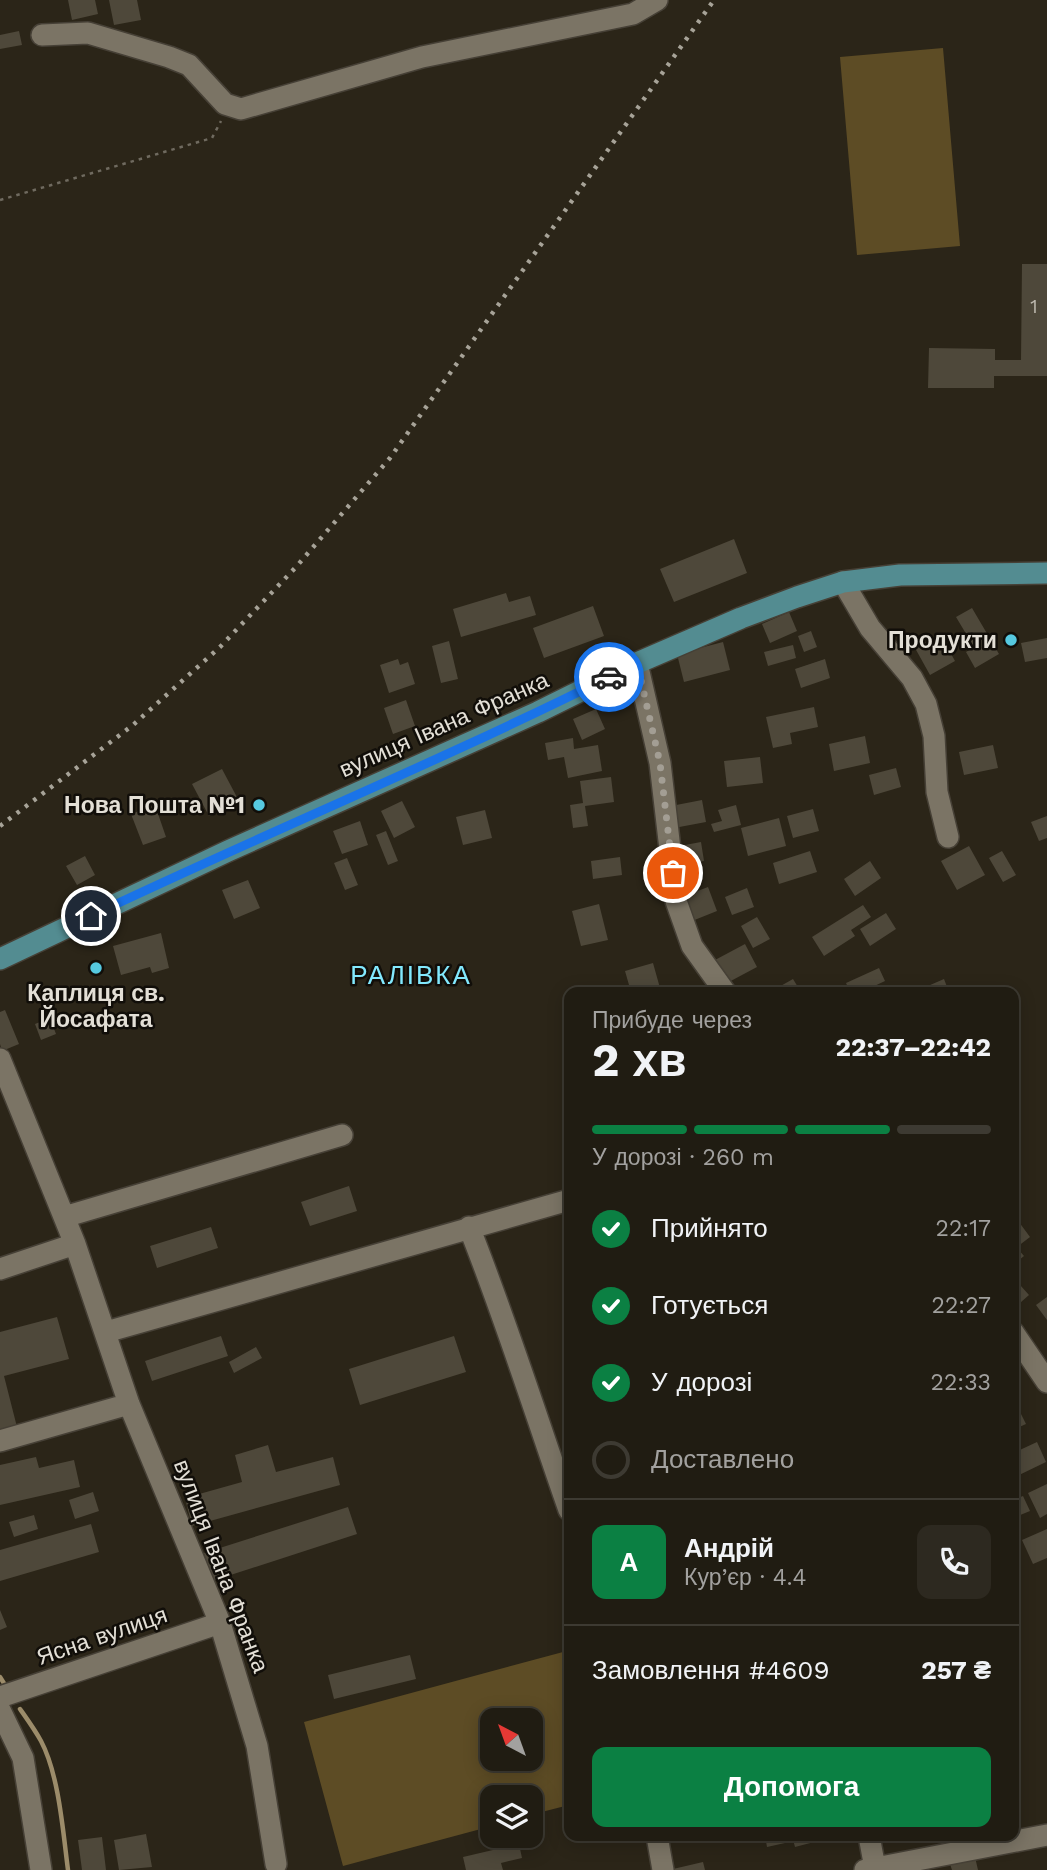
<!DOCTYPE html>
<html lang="uk">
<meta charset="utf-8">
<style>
:root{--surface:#201c12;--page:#2d2920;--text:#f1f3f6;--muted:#a2a19f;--line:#3d3a32;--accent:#0b8043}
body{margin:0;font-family:"Work Sans",sans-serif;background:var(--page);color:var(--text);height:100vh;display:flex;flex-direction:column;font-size:26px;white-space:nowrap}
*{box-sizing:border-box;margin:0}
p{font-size:23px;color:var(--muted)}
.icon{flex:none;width:38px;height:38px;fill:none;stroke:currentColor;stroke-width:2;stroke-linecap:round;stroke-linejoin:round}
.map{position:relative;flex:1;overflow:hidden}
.panel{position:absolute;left:564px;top:987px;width:455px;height:854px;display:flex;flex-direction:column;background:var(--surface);border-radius:14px;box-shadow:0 4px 18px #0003,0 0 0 2px var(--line)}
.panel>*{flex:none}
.needle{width:46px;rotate:319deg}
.tools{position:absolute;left:480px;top:1708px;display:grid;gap:14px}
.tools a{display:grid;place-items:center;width:63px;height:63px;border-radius:14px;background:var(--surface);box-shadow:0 4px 18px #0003,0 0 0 2px var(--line);font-size:35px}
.pin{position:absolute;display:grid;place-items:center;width:60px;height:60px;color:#fff;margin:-30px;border:4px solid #fff;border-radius:50%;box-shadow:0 2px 7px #0007}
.courier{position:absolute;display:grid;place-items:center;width:70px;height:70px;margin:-35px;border:5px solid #1a73e8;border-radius:50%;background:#fff;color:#222;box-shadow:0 2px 9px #0007}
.headline em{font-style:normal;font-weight:700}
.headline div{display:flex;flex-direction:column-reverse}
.headline{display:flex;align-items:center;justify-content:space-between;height:119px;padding:0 28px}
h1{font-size:46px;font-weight:700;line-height:52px}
.bar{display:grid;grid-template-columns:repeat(4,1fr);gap:10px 7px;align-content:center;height:84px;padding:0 28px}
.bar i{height:9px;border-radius:5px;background:var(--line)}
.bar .current{background:var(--accent)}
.bar p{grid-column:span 4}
.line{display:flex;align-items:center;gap:18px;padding:0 28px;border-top:2px solid var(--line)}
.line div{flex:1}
.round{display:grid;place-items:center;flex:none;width:74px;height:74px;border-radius:14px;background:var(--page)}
ol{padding:0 28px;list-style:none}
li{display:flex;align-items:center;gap:21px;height:77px}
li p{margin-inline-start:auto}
li .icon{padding:7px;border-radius:50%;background:var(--accent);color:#fff;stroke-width:4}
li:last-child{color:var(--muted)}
li i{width:38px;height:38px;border:4px solid var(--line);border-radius:50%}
.action{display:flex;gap:14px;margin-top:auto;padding:14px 28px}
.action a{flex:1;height:80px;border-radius:14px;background:var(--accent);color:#fff;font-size:28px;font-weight:700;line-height:80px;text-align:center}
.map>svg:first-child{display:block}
</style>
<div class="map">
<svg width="1047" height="1870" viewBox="0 0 1047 1870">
<rect width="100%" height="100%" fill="#2b2518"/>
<path fill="#5d4c25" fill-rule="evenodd" d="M943 48 960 246 857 255 840 57Z
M563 1652 569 1674V1805L530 1815V1797H492V1826L343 1866 304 1722ZM492 1720H530V1759H492Z"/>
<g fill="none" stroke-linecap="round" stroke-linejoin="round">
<path stroke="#9c8c6a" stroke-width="4.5" d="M0 1677 5 1685
M20 1709C27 1719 35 1730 41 1741 59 1775 63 1832 68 1870"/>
</g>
<path fill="#4e483a" d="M68 0H95L98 14 72 20Z
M109 0H137L141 20 114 25Z
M19 31 22 45 0 49V35Z
M1022 264H1047V376H994V388H928L929 348 995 349V360H1021Z
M734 539 747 573 674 602 660 569Z
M506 593 509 602 530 596 536 615 461 637 453 609Z
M593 606 604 636 544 658 533 628Z
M972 608 999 654 975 668 966 652 974 647 956 617Z
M789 612 797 631 770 643 762 624Z
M811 631 817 647 804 652 798 636Z
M940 634 955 661 930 675 915 648Z
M1047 638V658L1025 662 1021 643Z
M449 641 458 679 441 683 432 646Z
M723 642 730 670 684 682 677 654Z
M793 645 796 658 768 666 764 652Z
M398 659 400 665 408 662 415 684 389 693 380 665Z
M825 659 830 678 801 688 795 669Z
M406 700 415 726 393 734 384 708Z
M814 707 818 727 790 733 792 744 773 748 766 717Z
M596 709 605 729 582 740 573 719Z
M865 736 870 763 834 771 829 744Z
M573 738 574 749 598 745 602 771 568 778 564 757 548 760 545 743Z
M993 745 998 768 964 775 959 752Z
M760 757 763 783 727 787 724 761Z
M896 768 901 787 874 795 869 775Z
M222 769 239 801 209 816 192 784Z
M611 777 614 802 585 806 588 826 573 828 570 805 583 803 580 781Z
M702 800 706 822 674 828 671 806Z
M402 801 415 827 394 838 381 811Z
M155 805 166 837 143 845 131 814Z
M736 805 741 825 714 832 711 824 722 821 718 810Z
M813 809 819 831 793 838 787 816Z
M485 810 492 838 463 845 456 817Z
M1047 816V838L1039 841 1031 822Z
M779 818 786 846 748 856 741 828Z
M360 821 368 845 342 854 333 831Z
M386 831 398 861 388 865 376 835Z
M701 842 704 861 677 866 674 847Z
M969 846 985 875 957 890 941 861Z
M810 851 817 872 779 884 773 863Z
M1002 851 1016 875 1003 882 989 858Z
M85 856 95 875 77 885 66 866Z
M620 857 622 875 593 879 591 861Z
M347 858 358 885 345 890 334 863Z
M870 861 881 878 855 896 844 879Z
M248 880 260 908 234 919 222 890Z
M708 887 717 911 692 921 682 897Z
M747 888 754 907 732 915 725 897Z
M599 904 608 940 581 946 572 911Z
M863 905 871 917 851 930 855 936 824 956 812 937Z
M886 913 896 929 870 946 860 929Z
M757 917 770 939 753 948 741 926Z
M161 933 169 968 152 973 150 967 121 975 113 946Z
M745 944 757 967 727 983 715 960Z
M653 963 660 988 646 992H631L625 971Z
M879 968 885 981 866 990 867 992H850L846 983Z
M793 979 801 992H770Z
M944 979 949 992H914Z
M5 1010 19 1044 2 1051 0 1044V1012Z
M50 1018 56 1034 41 1040 35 1024Z
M349 1186 357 1211 310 1226 301 1202Z
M1016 1218 1030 1237 1013 1250V1220Z
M211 1227 218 1248 157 1268 150 1246Z
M1018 1249 1024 1256 1013 1265V1253Z
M1013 1277 1029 1295 1013 1309Z
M1047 1297V1320L1036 1305Z
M57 1317 69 1359 4 1376 17 1427 0 1432V1332Z
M221 1336 228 1356 152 1381 145 1361Z
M454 1336 466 1372 360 1405 349 1369Z
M256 1347 262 1358 234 1373 229 1362Z
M1013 1398 1026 1424 1013 1430Z
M1037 1442 1046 1462 1015 1477 1013 1453Z
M268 1445 276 1472 333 1457 340 1485 192 1526 185 1498 242 1482 235 1455Z
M36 1457 39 1468 74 1460 80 1487 0 1505V1465Z
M1013 1477 1020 1493 1013 1496Z
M1047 1484V1514L1040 1518 1028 1493Z
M93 1492 99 1511 75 1519 69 1500Z
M1023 1496 1030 1511 1013 1518V1500Z
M348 1507 357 1534 212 1581 204 1553Z
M34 1515 38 1529 14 1537 9 1522Z
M91 1524 99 1552 0 1581V1550Z
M1047 1529V1558L1033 1564 1022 1540Z
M0 1610 7 1627 0 1630Z
M410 1655 416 1679 334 1699 328 1675Z
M146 1834 152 1867 119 1870 114 1840Z
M705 1836H726V1837L706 1841Z
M765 1836H783L785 1843 767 1847Z
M792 1836H817L818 1841 795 1847Z
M102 1837 106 1870H82L78 1840Z
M519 1844 522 1858 501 1863 503 1870H466L463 1857Z
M975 1857 978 1870H952L950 1864Z
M703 1862 705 1870H674L673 1869Z"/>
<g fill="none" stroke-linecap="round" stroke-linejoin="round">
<defs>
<path id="minor" d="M42 35 88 33 169 57 189 65 225 104 241 109 422 57 633 14 657 0
M843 582 870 628 912 678 926 704 934 736 937 792 948 837
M637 663 660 763 676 901 692 946 725 992
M0 1059 75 1244 129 1404 220 1623 257 1746 276 1864
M64 1217 342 1135
M469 1227C506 1320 536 1416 569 1510
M0 1269 75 1244
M106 1332 569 1200
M1013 1332 1047 1382
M0 1441 129 1404
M0 1697 220 1623
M0 1710 23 1758 41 1870
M657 1836 663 1870
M869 1836 875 1868
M865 1870 1047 1835"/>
<path id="major" d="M0 959 228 851 538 712 637 663 741 618 797 597 843 582 900 575 1047 573"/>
</defs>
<use href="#minor" stroke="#464036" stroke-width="24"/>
<use href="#major" stroke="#464036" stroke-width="24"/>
<path stroke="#6f6a5f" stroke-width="2.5" stroke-dasharray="3.5 5" stroke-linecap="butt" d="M0 200 212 138 221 121"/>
<use href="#minor" stroke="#7b7465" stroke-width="21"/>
<use href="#major" stroke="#538c91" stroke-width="21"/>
<path stroke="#a7a398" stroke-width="4.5" stroke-dasharray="3.5 7" stroke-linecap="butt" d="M0 826 133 725 220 647 296 567 390 458 714 0"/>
</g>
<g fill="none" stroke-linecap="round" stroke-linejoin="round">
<path stroke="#a39e94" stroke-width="7" stroke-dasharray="0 12.6" d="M609 677 637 663 660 763 673 873"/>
<path stroke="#1a73e8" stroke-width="9" d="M91 916C263 834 439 762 609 677"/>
</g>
<g fill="#56c9e0" stroke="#110e09" stroke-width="2.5">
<circle cx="1011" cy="640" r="7"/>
<circle cx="259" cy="805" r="7"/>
<circle cx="96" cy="968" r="7"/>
</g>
<g text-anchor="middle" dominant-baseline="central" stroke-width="5" stroke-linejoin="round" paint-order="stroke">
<g font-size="19" fill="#beb9af">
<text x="1034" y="306">1</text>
</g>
<g font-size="23" font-weight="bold" fill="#e3dfd6" stroke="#110e09" text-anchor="end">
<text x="997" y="640">Продукти</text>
<text x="245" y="805">Нова Пошта №1</text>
<text x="96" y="993" text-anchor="middle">Каплиця св.<tspan x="96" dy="26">Йосафата</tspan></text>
</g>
<g font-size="23" fill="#e3dfd6" stroke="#110e09">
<text transform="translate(444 725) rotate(-24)">вулиця Івана Франка</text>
<text transform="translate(221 1566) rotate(69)">вулиця Івана Франка</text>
<text transform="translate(102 1636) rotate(-19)">Ясна вулиця</text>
</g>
<g font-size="26" letter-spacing="2" fill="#82e9fe" stroke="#110e09">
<text x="411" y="975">РАЛІВКА</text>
</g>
</g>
</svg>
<div class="tools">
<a><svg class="needle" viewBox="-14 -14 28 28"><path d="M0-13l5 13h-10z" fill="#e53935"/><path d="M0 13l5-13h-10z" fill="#a2a19f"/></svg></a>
<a><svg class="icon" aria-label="layers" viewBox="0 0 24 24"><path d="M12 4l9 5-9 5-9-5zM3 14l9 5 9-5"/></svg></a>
</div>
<div class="pin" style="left:673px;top:873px;background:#ea580c"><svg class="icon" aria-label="bag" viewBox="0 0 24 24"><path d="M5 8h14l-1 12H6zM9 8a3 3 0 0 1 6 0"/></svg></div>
<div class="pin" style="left:91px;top:916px;background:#1f2937"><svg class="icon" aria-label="home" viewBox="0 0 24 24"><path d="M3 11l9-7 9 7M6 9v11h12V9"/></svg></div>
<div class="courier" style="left:609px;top:677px"><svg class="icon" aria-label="car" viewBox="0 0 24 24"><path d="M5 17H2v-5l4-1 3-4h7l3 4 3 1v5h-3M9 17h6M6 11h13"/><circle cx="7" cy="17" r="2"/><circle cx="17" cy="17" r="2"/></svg></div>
<section class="panel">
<div class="headline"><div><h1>2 хв</h1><p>Прибуде через</p></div><em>22:37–22:42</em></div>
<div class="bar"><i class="current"></i><i class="current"></i><i class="current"></i><i></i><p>У дорозі · 260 m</p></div>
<ol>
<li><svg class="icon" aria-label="check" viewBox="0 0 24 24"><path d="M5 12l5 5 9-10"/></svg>Прийнято<p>22:17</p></li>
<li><svg class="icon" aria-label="check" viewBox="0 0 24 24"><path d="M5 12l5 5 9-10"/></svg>Готується<p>22:27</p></li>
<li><svg class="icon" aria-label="check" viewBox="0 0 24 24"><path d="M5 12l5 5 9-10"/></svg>У дорозі<p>22:33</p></li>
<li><i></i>Доставлено</li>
</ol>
<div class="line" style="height:126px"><b class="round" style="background:var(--accent);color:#fff">А</b><div><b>Андрій</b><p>Кур’єр · 4.4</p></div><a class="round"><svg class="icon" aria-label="phone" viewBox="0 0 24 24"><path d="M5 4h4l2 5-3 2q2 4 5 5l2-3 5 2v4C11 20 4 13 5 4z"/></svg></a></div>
<div class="line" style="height:91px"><div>Замовлення #4609</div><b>257 ₴</b></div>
<div class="action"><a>Допомога</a></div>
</section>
</div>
